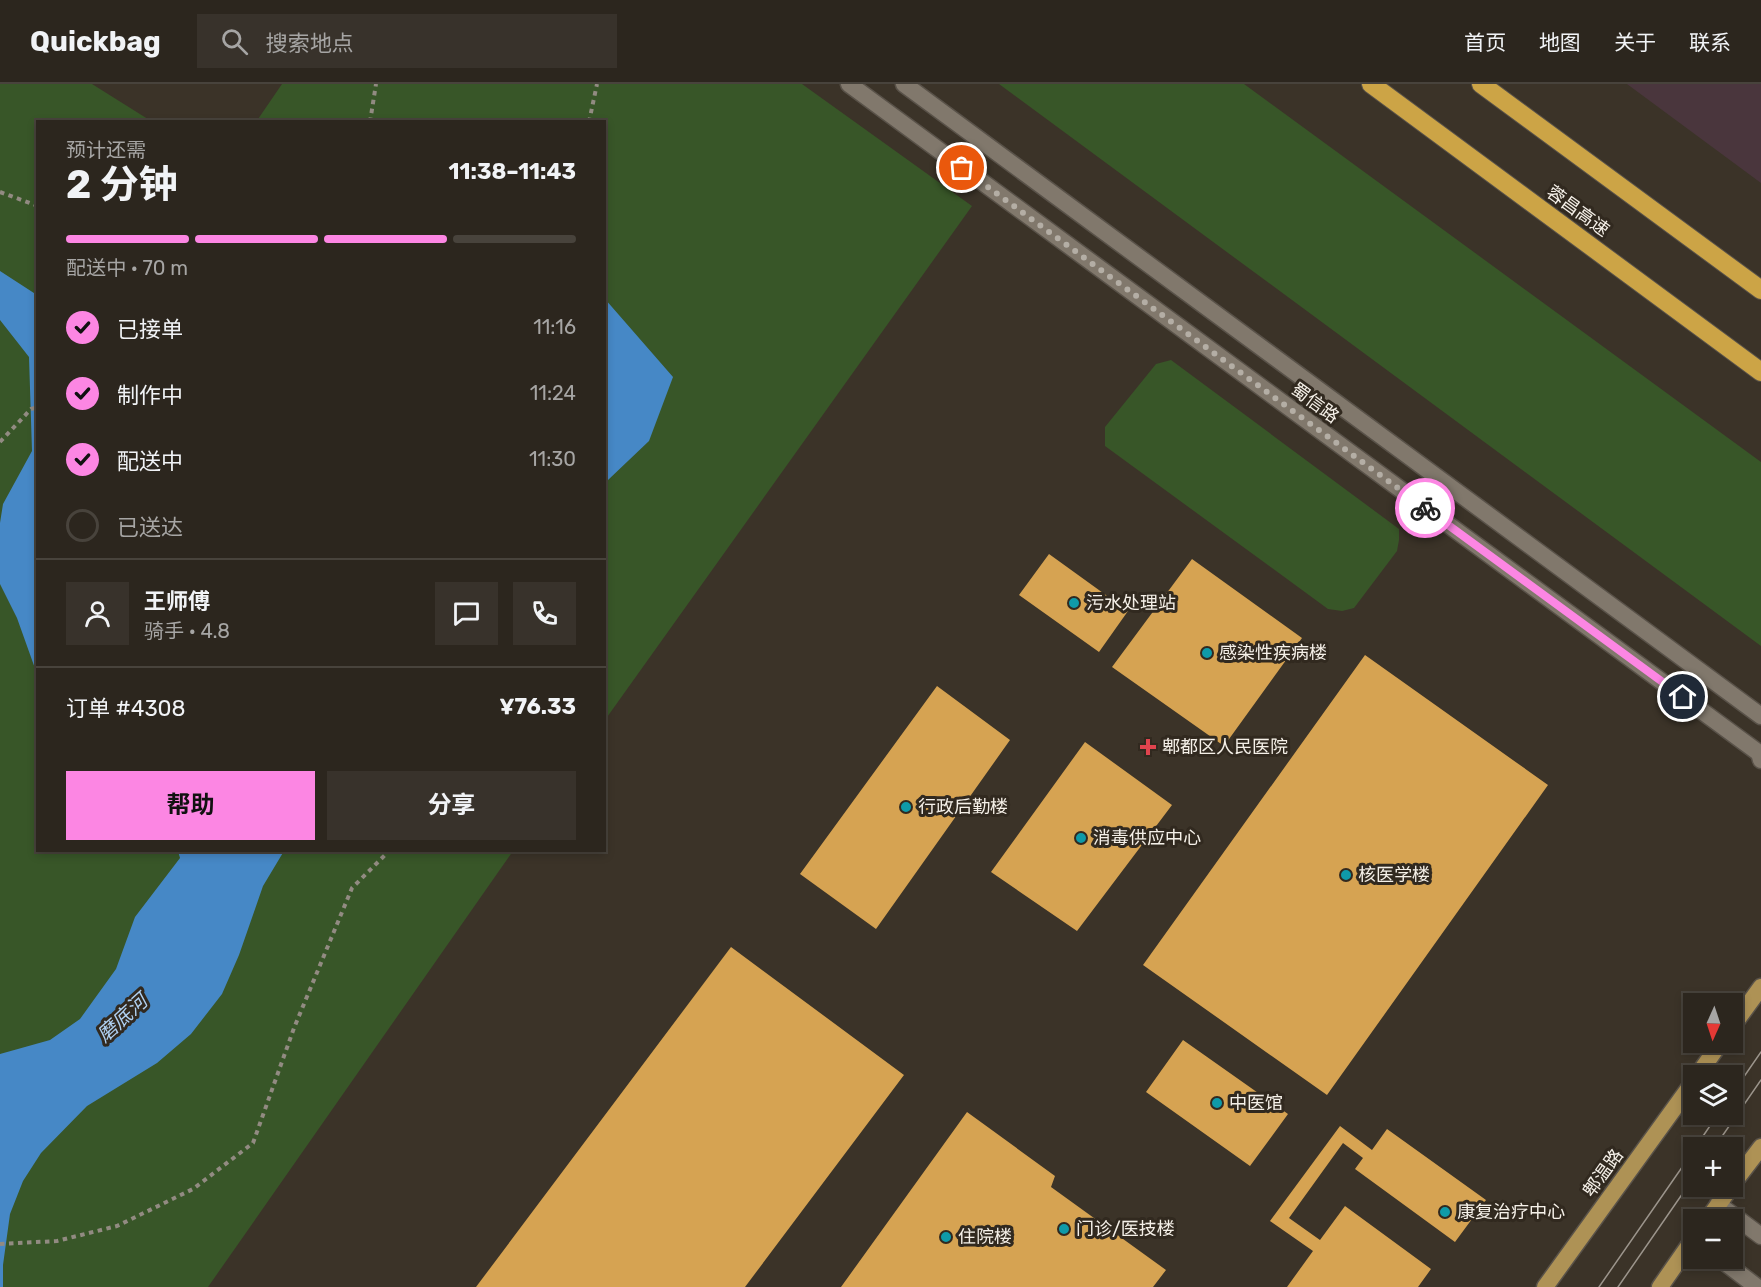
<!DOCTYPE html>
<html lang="zh">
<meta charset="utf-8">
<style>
:root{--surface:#2c261e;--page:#38322b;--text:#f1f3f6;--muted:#a6a5a4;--line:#48433c;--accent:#fc86e3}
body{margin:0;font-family:Rubik,"Noto Sans SC",sans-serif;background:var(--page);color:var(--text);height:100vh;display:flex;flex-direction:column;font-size:22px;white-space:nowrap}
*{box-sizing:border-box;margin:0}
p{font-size:20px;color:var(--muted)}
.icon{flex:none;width:33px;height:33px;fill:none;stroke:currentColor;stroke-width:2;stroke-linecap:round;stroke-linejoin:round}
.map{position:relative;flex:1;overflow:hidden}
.panel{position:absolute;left:36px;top:36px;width:570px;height:732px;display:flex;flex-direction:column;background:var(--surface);border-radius:0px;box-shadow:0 3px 9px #0003,0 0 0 2px var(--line)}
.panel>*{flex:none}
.needle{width:39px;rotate:183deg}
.controls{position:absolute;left:1683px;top:909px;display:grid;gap:12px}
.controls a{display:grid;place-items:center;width:60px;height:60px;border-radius:0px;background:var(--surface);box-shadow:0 3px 9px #0003,0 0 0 2px var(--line);font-size:30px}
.pin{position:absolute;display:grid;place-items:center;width:51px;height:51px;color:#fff;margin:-26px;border:3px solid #fff;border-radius:50%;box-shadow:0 2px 6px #0007}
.courier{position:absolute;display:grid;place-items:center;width:60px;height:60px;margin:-30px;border:4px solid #fc86e3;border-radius:50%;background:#fff;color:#222;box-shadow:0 2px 8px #0007}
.summary em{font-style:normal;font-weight:700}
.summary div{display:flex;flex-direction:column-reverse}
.summary{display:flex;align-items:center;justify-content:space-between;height:102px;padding:0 30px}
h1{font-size:39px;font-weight:700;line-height:45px}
.bar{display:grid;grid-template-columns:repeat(4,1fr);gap:9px 6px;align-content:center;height:72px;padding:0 30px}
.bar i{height:8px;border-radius:4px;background:var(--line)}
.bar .current{background:var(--accent)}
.bar p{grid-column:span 4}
.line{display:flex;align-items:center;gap:15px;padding:0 30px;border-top:2px solid var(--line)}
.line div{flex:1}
.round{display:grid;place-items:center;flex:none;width:63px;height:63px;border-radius:0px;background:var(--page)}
ol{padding:0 30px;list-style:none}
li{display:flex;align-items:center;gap:18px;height:66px}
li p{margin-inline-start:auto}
li .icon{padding:6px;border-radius:50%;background:var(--accent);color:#111;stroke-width:4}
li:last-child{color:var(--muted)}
li i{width:33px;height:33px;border:3px solid var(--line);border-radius:50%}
.cta{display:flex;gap:12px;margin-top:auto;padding:12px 30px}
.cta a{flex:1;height:69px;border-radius:0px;background:var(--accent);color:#111;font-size:24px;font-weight:700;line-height:69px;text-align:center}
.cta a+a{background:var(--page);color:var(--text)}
header{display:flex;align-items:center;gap:36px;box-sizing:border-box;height:84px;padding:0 30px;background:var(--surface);border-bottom:2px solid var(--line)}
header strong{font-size:28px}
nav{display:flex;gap:33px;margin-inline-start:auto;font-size:21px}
.search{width:420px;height:54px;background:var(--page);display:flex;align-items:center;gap:15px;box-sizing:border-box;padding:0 21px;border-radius:0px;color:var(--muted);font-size:22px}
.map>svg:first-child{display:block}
</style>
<header>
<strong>Quickbag</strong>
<div class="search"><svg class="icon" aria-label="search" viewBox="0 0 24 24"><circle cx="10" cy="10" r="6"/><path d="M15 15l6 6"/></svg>搜索地点</div>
<nav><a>首页</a><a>地图</a><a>关于</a><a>联系</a></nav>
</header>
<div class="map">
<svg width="1761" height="1203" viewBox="0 0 1761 1203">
<rect width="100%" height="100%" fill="#3b3328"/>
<path fill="#4a363d" d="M1627 0H1761V99Z"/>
<path fill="#385628" d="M0 0H92L151 37 38 38V766L513 767 208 1203H0Z
M282 0H802L972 122 605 636 604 38H256Z
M999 0H1244L1761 378V562Z
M1171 276 1399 445V456L1397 467 1354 524 1342 527 1328 525 1105 362V343L1156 280Z"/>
<path fill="#4688c6" d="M0 187 37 211V590L17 534 0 500V439L3 420 32 367 29 273 0 236Z
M605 215 673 293 649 357 608 396 605 403Z
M178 767H284L263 802 239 871 222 910 191 950 157 979 87 1022 41 1069 23 1097 10 1130 3 1181V1203H0V970L50 956 80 935 116 885 135 833 180 774Z"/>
<path fill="#d6a352" d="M1049 470 1128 527 1099 568 1019 511Z
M1192 475 1302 554 1224 662 1112 583Z
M1365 571 1548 701 1327 1011 1143 881Z
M937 602 1010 656 876 845 800 790Z
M1085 658 1172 721 1077 847 991 788Z
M731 863 904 991 745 1203H476Z
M1183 956 1288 1030 1250 1082 1146 1008Z
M967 1028 1055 1092 1051 1103 1166 1186 1153 1203H841Z
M1340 1042 1372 1066 1387 1045 1486 1116 1455 1158 1355 1085 1363 1074 1343 1059 1289 1134 1320 1156 1345 1122 1431 1185 1418 1203H1287L1313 1167 1270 1137Z"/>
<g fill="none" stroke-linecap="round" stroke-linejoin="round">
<defs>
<path id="tertiary" d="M1718 1120 1761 1152
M1719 1174 1757 1203"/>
<path id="secondary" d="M849 0 1759 669 1761 676
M904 0 1761 632"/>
<path id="primary" d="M1732 943 1761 903
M1697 992 1721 958
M1732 1101 1761 1063
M1707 1136 1732 1102
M1545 1203 1694 997
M1660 1203 1694 1154"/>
<path id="motorway" d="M1371 0 1761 288
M1481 0 1761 206"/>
</defs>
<use href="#tertiary" stroke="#595249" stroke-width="19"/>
<use href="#secondary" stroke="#595249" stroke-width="19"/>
<use href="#primary" stroke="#595249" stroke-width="19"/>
<use href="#motorway" stroke="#595249" stroke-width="20"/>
<path stroke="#928b82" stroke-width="4" stroke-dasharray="4.5 4.5" stroke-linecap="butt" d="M370 38 376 0
M589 38 597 0
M0 108 38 122
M0 358 31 325 38 323
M0 1160 57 1157 117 1142 193 1105 253 1059 294 944 352 804 390 766"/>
<use href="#tertiary" stroke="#81786c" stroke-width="16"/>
<use href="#secondary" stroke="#81786c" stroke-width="16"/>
<use href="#primary" stroke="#ae9255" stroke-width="16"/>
<use href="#motorway" stroke="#cca446" stroke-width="18"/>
<path stroke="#9c958c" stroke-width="1.5" d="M1732 1010 1761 968
M1695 1064 1718 1030
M1714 1064 1761 996
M1599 1203 1694 1066
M1618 1203 1694 1093"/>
</g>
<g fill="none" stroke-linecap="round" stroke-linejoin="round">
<path stroke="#b4aea5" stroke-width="6" stroke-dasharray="0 10.8" d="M962 84 1425 424"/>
<path stroke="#fc86e3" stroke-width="8" d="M1425 424 1683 613"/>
</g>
<g fill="#0f9aa8" stroke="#31291f" stroke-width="2">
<circle cx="1074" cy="519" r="6"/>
<circle cx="1207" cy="569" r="6"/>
<circle cx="906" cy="723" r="6"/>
<circle cx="1081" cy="754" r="6"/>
<circle cx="1346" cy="791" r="6"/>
<circle cx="1217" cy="1019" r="6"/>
<circle cx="1445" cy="1128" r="6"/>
<circle cx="1064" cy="1145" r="6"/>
<circle cx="946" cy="1153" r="6"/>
</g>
<path fill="#e0444e" stroke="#31291f" stroke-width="2" d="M1145 654h6v6h6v6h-6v6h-6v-6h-6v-6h6z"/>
<g text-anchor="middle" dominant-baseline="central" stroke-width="6" stroke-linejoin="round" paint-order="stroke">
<g font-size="18" fill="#f5f0e8" stroke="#31291f">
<text transform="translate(1578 127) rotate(36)">蓉昌高速</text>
<text transform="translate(1315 319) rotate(36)">蜀信路</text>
<text transform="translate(1603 1089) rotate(-54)">郫温路</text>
</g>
<g font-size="18" fill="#f5f0e8" stroke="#31291f" text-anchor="start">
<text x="1086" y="519">污水处理站</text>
<text x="1219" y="569">感染性疾病楼</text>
<text x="1162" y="663">郫都区人民医院</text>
<text x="918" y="723">行政后勤楼</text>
<text x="1093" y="754">消毒供应中心</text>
<text x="1358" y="791">核医学楼</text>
<text x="1229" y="1019">中医馆</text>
<text x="1457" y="1128">康复治疗中心</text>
<text x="1076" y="1145">门诊/医技楼</text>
<text x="958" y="1153">住院楼</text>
</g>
<g font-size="20" font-style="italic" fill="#b0d1f2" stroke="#31291f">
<text transform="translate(122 934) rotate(-42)">磨底河</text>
</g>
</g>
</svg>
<div class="controls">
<a><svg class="needle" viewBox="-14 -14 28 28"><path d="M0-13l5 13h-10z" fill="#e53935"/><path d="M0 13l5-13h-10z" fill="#a6a5a4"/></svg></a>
<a><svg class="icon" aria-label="layers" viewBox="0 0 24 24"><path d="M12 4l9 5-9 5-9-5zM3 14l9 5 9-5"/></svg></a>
<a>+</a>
<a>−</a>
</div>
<div class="pin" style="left:962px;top:84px;background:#ea580c"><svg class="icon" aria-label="bag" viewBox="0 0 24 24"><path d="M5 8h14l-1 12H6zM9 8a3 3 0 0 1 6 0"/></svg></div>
<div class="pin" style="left:1683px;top:613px;background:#1f2937"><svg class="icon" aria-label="home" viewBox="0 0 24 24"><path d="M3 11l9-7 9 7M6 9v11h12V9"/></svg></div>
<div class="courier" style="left:1425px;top:424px"><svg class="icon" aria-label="bike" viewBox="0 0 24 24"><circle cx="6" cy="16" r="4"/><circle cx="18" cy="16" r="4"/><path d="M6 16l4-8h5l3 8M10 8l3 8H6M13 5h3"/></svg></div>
<section class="panel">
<div class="summary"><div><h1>2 分钟</h1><p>预计还需</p></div><em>11:38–11:43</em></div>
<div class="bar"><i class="current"></i><i class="current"></i><i class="current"></i><i></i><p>配送中 · 70 m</p></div>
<ol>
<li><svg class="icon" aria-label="check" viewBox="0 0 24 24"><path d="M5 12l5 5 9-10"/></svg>已接单<p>11:16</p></li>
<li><svg class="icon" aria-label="check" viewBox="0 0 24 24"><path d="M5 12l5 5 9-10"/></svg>制作中<p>11:24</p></li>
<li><svg class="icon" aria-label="check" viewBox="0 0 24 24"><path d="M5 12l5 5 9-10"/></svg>配送中<p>11:30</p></li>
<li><i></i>已送达</li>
</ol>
<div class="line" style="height:108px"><a class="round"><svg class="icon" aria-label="person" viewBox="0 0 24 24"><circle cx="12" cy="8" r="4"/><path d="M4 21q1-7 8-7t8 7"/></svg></a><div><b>王师傅</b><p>骑手 · 4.8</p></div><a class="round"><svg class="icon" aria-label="chat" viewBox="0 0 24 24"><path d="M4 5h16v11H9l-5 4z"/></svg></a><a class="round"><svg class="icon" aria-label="phone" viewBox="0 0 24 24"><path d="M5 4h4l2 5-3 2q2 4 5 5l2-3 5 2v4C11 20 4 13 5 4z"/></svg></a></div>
<div class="line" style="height:78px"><div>订单 #4308</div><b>¥76.33</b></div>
<div class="cta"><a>帮助</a><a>分享</a></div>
</section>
</div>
